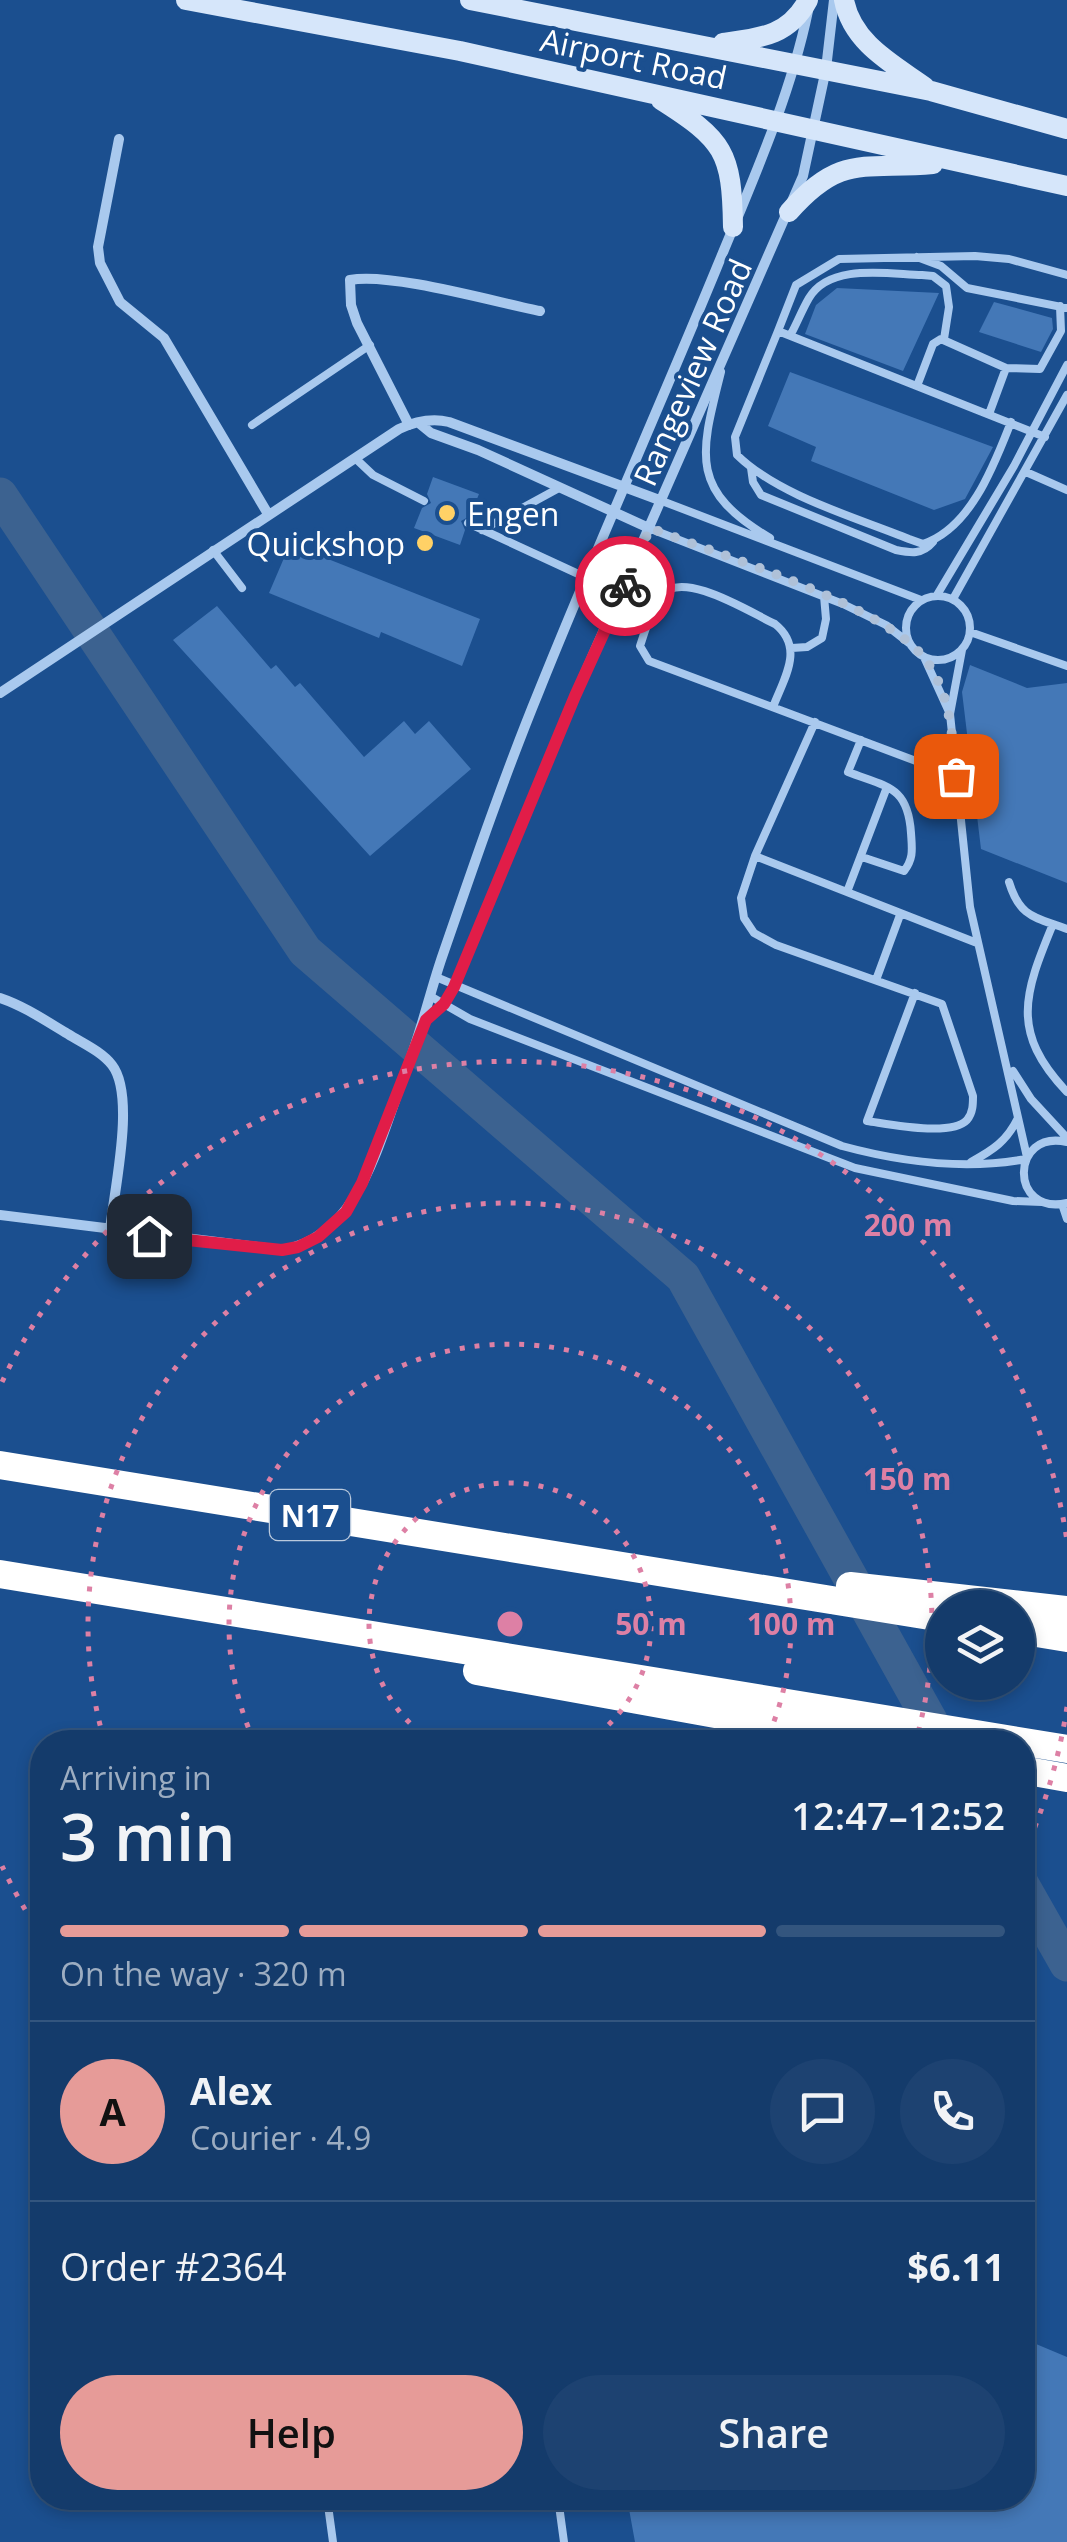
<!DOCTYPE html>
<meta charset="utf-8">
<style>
:root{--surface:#143b6b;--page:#1d4271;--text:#f1f3f6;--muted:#9dadc1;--line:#33557e;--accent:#e69b98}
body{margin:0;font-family:"Open Sans",sans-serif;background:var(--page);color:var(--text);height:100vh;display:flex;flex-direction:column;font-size:38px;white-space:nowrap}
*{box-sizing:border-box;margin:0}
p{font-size:32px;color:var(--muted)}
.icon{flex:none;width:55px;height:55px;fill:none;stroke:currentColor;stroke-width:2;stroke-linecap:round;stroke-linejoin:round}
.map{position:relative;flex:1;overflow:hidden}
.details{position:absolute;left:30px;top:1730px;width:1005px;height:780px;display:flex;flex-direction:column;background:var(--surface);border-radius:40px;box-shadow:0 5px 15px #0003,0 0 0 2px var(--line)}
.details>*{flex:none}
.controls{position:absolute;left:925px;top:1590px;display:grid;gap:20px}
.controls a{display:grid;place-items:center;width:110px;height:110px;border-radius:50%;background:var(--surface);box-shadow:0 5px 15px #0003,0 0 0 2px var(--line);font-size:50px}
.pin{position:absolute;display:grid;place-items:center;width:85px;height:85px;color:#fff;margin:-42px;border-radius:20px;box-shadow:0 5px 15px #0006}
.courier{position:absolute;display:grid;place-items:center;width:100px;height:100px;margin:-50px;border:8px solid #e11d48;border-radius:50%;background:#fff;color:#222;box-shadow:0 2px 12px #0007}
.head em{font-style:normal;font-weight:600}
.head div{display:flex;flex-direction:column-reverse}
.head{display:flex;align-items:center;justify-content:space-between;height:170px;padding:0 30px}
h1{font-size:65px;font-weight:600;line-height:75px}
.bar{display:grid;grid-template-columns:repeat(4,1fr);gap:15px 10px;align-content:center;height:120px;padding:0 30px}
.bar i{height:12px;border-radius:8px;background:var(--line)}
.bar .active{background:var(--accent)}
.bar p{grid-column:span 4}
.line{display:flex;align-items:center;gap:25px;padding:0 30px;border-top:2px solid var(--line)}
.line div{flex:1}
.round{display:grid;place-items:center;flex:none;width:105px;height:105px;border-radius:52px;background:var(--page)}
.cta{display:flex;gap:20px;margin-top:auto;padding:20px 30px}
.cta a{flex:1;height:115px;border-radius:60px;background:var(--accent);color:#111;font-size:40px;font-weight:600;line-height:115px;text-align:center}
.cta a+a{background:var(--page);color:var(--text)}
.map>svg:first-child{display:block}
</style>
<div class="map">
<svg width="1067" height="2542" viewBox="0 0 1067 2542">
<rect width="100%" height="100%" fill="#1b4f8f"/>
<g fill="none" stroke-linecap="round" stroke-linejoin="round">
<path stroke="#3c6290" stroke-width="35" d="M0 495 305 951 683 1277 942 1742
M1022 1885 1067 1964"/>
</g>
<path fill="#4478b7" d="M837 288 939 293 903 371 805 334 816 305Z
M994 302 1052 318 1053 329 1041 352 979 332Z
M790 372 993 447 965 499 934 510 811 461 816 447 768 426Z
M433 477 479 494 470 516 461 521 465 530 460 545 414 528 422 508 431 503 427 494Z
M290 544 480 619 462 666 381 632 379 638 269 593Z
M217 606 271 669 276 665 295 687 300 683 364 757 404 721 415 734 429 721 471 769 370 856 173 640Z
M970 665 1027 688 1067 683V883L981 849 962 692Z
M1036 2344 1067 2357V2542H635L627 2498H1022V2372Z"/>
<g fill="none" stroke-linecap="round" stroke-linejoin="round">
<path stroke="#a9c9ee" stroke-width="8" d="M917 257 941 266 967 288 1067 308
M778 331 735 437 737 455C779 496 855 517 909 539L923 544C971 528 994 465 1011 422
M791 334C797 323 802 310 809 298 830 263 887 274 922 275L933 276 946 286 949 307 944 339
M721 372C700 455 689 490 770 538
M917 386 933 344 941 339 1006 368 1040 369 1061 331 1060 306
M989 414 1006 368
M252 425 370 345
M1045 437 778 331 796 285 839 259 975 256 1009 259 1067 275
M355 458 373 475 424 501
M751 468 753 482 761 495 896 550C911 553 922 555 933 542
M1026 472 1067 490
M662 501 921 600
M468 523 587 578
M651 529 843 604 886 625 909 643
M482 530 559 488
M213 550 242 588
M937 595 1014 466 1067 365
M906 628a32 32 0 1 1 64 0a32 32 0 1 1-64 0Z
M953 599 1067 395
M970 632 1067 666
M792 648 807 647 822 638 826 619 824 596
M962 650 950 714 970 907 1027 1157
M924 657 950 714
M773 707C784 678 805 648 775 624 751 613 681 568 661 596 651 609 645 631 640 646L649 661 956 776
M815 722 755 856 741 898 744 918 754 933 776 945 942 1004 973 1096C973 1104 973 1113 967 1120 951 1137 889 1124 867 1121L915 993
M861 740 848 772C887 787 908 786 911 833 912 849 914 858 904 871L862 857
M755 856 977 943
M1009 882C1020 918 1035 917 1067 929
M847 892 887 787
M1053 924C1024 994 1010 1032 1067 1092
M436 977 842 1146C901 1162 966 1170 1026 1159
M876 980 900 915
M430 996 470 1019 855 1168 1013 1201 1042 1202
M1013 1071 1031 1099 1067 1138
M1067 1142C1010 1129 1009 1216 1067 1203
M971 1162C993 1150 1007 1141 1018 1118
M1062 1204 1067 1219
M327 2498 333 2542
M558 2498 564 2542"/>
<path stroke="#a9c9ee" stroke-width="10" d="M119 139 98 247 100 263 120 302 164 338 268 514
M420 424 431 433 478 450 651 529
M409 425 357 323 351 305 350 280C390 272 495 302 540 311
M0 693 399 429C414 422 432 418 449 422L662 501
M0 998C24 1006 46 1021 68 1034 82 1043 101 1051 112 1065 136 1096 114 1190 110 1230
M426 1019 444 1004 454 987 575 696 803 176 826 69 834 0
M0 1215 282 1250C363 1236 380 1134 407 1068 421 1032 429 996 441 960 472 870 503 779 539 691 596 549 659 408 717 267 751 184 790 98 808 11"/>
<path stroke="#d6e6fa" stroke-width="20" d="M186 0 460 51 1067 186
M470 0 931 91 1067 129
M844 0C852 43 893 64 925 87
M723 43C760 38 789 36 808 0
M661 100C724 140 732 152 733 227
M789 212C841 153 864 170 933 164"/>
<path stroke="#fff" stroke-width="28" d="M0 1465 942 1618
M0 1574 1067 1749
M850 1586 1067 1610
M1018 1630 1067 1638
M477 1671 870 1742
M1022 1770 1067 1778"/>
</g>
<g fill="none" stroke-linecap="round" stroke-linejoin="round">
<path stroke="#afc1d8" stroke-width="10" stroke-dasharray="0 18" d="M625 586 650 528C719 555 883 604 925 659 951 693 952 736 956 776"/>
<path stroke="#e11d48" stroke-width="12" d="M149 1236 282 1250 298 1247 318 1237 346 1212 362 1183 426 1020 444 1004 454 987 575 696 625 586"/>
</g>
<g fill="none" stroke="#dd80a5" stroke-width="5" stroke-dasharray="5 10">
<path d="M433 1742A141 141 0 1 1 587 1742"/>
<path d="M254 1741A281 281 0 1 1 766 1741"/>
<path d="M104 1740A422 422 0 1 1 916 1740"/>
<path d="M1067 1707A563 563 0 0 1 1024 1853M41 1935A563 563 0 0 1 2 1866M2 1382A563 563 0 0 1 1067 1541"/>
</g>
<g fill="#ffd166" stroke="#1b4f8f" stroke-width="4">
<circle cx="447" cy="513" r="10"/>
<circle cx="425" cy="543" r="10"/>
</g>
<g text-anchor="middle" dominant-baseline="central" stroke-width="8" stroke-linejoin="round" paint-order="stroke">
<rect fill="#1b4f8f" stroke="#bbcadd" stroke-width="2.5" x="270" y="1490" width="80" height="50" rx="8"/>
<g font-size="30" font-weight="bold" fill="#fff">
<text x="310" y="1515">N17</text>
</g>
<g font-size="32" fill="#fff" stroke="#1b4f8f">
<text transform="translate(634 58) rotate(12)">Airport Road</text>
<text transform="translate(692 372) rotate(-66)">Rangeview Road</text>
</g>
<g font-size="32" fill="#fff" stroke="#1b4f8f" text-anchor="start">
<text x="467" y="513">Engen</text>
<text x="405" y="543" text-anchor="end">Quickshop</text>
</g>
</g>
<circle cx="510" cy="1624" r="15" fill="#dd80a5" stroke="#1b4f8f" stroke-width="5"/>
<g font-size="30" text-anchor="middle" font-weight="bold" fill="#dd80a5" stroke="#1b4f8f" stroke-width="8" stroke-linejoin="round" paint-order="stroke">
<text x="908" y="1236">200 m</text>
<text x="907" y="1490">150 m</text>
<text x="651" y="1635">50 m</text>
<text x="791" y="1635">100 m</text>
</g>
</svg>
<div class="controls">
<a><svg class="icon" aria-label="layers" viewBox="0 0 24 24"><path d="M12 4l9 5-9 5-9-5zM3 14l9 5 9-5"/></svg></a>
</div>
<div class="pin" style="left:956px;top:776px;background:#ea580c"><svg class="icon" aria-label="bag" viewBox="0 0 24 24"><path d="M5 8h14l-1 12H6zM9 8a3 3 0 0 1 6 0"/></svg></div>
<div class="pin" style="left:149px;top:1236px;background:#1f2937"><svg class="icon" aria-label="home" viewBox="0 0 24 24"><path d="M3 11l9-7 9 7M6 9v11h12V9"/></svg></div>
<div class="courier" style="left:625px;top:586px"><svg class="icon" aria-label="bike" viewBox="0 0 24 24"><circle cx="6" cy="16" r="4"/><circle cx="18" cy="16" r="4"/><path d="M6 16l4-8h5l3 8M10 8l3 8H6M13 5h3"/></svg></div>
<section class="details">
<div class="head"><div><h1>3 min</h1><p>Arriving in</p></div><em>12:47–12:52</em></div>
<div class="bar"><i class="active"></i><i class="active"></i><i class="active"></i><i></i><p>On the way · 320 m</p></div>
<div class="line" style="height:180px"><b class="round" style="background:var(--accent);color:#111">A</b><div><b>Alex</b><p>Courier · 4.9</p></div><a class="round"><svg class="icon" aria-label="chat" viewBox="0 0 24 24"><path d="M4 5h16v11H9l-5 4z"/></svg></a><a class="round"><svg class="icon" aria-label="phone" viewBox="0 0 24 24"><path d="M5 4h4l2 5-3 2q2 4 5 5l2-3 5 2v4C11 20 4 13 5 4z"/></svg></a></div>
<div class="line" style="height:130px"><div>Order #2364</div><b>$6.11</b></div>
<div class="cta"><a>Help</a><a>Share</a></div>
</section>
</div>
